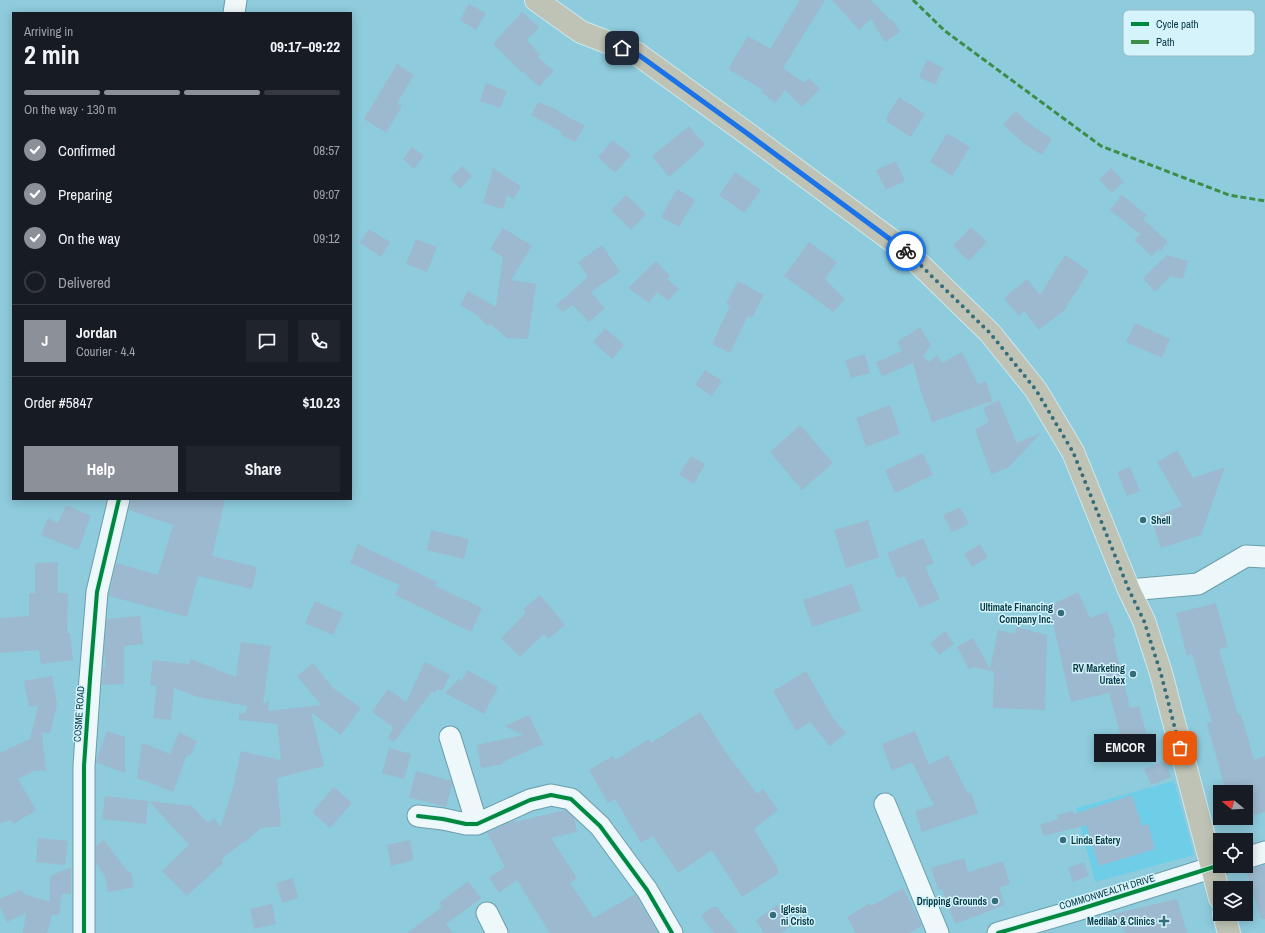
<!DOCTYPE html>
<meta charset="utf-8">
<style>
:root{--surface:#171b24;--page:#20242c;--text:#f1f3f6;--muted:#9ea1a6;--line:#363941;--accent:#8c9099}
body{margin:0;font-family:"Archivo Narrow",sans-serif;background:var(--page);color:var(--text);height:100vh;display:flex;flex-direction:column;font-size:15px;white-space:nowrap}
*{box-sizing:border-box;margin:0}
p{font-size:13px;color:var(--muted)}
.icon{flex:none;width:22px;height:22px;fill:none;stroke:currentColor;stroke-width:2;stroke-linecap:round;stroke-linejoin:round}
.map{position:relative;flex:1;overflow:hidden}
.sheet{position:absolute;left:12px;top:12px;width:340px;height:488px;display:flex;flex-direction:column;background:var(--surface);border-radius:0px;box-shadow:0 2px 10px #0003}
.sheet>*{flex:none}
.needle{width:26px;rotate:288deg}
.fabs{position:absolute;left:1213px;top:785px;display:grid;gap:8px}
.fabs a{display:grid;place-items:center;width:40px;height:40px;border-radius:0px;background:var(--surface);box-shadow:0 2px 10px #0003;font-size:20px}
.pin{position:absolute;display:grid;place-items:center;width:34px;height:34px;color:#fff;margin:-17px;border-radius:8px;box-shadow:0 2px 6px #0006}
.courier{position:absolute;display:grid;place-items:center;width:40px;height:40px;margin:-20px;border:3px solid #1a73e8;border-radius:50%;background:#fff;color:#222;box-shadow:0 1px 5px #0007}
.bubble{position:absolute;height:28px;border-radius:0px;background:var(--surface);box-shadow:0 2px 10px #0003;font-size:13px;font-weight:700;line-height:28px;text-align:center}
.headline em{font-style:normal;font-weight:700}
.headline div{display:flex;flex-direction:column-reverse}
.headline{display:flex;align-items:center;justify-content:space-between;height:68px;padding:0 12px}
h1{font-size:26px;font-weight:700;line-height:30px}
.bar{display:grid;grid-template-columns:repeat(4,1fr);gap:6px 4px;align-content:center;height:48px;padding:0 12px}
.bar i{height:5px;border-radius:3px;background:var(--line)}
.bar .selected{background:var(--accent)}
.bar p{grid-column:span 4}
.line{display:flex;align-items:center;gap:10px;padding:0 12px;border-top:1px solid var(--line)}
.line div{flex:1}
.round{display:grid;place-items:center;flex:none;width:42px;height:42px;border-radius:0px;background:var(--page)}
ol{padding:0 12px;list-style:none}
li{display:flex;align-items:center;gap:12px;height:44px}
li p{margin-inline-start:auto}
li .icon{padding:4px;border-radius:50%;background:var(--accent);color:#fff;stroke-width:4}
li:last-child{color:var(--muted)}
li i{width:22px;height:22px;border:2px solid var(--line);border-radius:50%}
.action{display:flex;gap:8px;margin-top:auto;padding:8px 12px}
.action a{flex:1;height:46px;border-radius:0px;background:var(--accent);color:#fff;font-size:16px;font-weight:700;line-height:46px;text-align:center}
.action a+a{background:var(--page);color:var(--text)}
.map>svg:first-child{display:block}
</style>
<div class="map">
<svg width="1265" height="933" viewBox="0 0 1265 933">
<rect width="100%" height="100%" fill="#8ecbdc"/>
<path fill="#6ecee8" d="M1174 781 1194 855 1095 882 1076 808Z"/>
<path fill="#9cb9cf" d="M800 0H825L783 68 804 83 809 78 820 89 802 107 785 90 775 103 761 92 763 90 728 69 748 36 770 49Z
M832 0H871L890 20 892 19 900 32 885 42 871 19 859 30Z
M469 4 486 13 476 30 460 20Z
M522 12 539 27 527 40 540 55 538 57 554 71 539 87 522 71 521 72 493 44Z
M927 60 943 68 935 85 919 77Z
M397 64 414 75 397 103 402 106 386 133 364 119Z
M486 83 507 91 500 108 480 101Z
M899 97 925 114 911 137 887 122V116Z
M538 102 558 110V111L585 126 575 142 560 134 562 132 531 115Z
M1015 111 1034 127 1052 139 1042 155 1026 145 1003 125Z
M689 126 705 145 669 177 652 156Z
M947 133 970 147 952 176 930 162Z
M613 140 631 155 615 173 598 157Z
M412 147 424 156 414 169 403 159Z
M896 161 905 181 886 190 876 170Z
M462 166 472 176 460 189 450 178Z
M493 168 521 186 514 199 507 195 503 209 483 203Z
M1111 168 1124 182 1111 193 1099 179Z
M735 172 761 190 744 213 719 195Z
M677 189 695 200 679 227 661 217Z
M626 195 646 214 631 230 611 210Z
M1122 195 1147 215 1143 219 1168 242 1160 251 1158 249 1152 256 1134 240 1140 234 1110 210Z
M971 227 987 242 969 261 953 246Z
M503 228 532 246 511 280 536 284 528 339 507 338 490 324 488 326 477 315 460 305 468 291 496 307 503 257 490 249Z
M369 229 390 242 381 257 360 243Z
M416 239 437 247 427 272 406 264Z
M809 242 837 262 825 279 845 299 833 312 784 276Z
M602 245 620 272 591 292 605 308 589 322 573 305 562 312 556 305 588 277 578 262Z
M1065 255 1089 271 1066 307 1067 308 1039 330 1024 311 1019 316 1004 298 1027 279 1040 295Z
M1167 255 1188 261 1183 279 1171 276 1155 292 1143 278Z
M656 261 670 276 667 279 679 289 668 301 657 292 649 303 628 288Z
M738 281 764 295 752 318 748 315 730 353 712 344 730 306 726 304Z
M1135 323 1170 339 1162 358 1126 342Z
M920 327 931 345 923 356 929 362 937 355 942 363 962 352 978 384 986 381 992 401 932 422 921 392 913 363 882 376 876 362 902 351 897 342Z
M605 328 624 345 612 359 593 342Z
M865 354 870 373 851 378 845 360Z
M705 370 722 381 712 396 695 385Z
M999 400 1017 443 1041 433 1008 468 991 474 975 429 989 422 983 408Z
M890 405 900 434 866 447 856 418Z
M800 425 833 463 802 490 770 452Z
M1177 450 1193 478 1225 467 1201 535 1161 548 1151 518 1182 506 1157 462Z
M923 453 933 475 895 493 885 470Z
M691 456 705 464 694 484 679 475Z
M1130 467 1140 491 1127 496 1117 472Z
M132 499H225L212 556 257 567 252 589 198 576 187 617 109 596 116 563 158 575 173 525 129 510Z
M66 505 91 516 84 533H85L78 550 41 535 48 518 58 523Z
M960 507 969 524 952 532 943 515Z
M868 520 879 557 846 568 834 530Z
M431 530 469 539 464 559 427 550Z
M923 538 934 563 925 567 940 599 920 608 904 576 898 579 887 553Z
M358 544 437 582 435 586 482 608 471 632 395 595 400 585 350 563Z
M980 544 988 557 972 567 964 554Z
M58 562V593H68L67 633H70L73 660 41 664 39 650 0 653V618L29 616V593H35V563Z
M852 584 861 611 812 627 803 600Z
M1078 592 1090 618 1107 612 1116 637 1113 638 1130 708 1139 706 1152 755 1128 762 1109 693 1071 702 1049 606Z
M540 595 565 625 548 639 544 634 520 657 501 638 526 613 523 609Z
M315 601 343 613 333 635 305 623Z
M1216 603 1228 647 1219 649 1238 715 1241 714 1254 760 1265 756V812L1246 817V792H1226L1207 723 1212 722 1192 654 1187 656 1176 613Z
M140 616 143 644 124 646V684L102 685 103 668H106L104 650 107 619Z
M1017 627 1047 635 1045 710 993 708 994 671 973 667 969 669 957 647 973 638 990 669 998 630 1015 634Z
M945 631 954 644 939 655 930 643Z
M241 642 271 646 263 705 269 700 268 711 321 705 297 676 313 663 332 687 361 708 341 735 311 712 324 766 277 778 281 826 261 828 244 843 243 842 221 860 223 863 187 896 162 871 189 845 149 801 192 806 208 823 214 818 221 827 236 777H235L241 751 281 760 277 724 239 720V714L246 713 247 706 198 697 174 688 171 720 153 718 157 686 150 685 153 660 189 664 191 659 236 677Z
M425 662 450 675 442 691 437 689 435 693 432 691 394 742 388 738 393 727 372 712 388 689 406 702Z
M467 670 498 687 484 714 445 693 459 679 462 681Z
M806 671 833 718 846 733 830 746 810 722 796 731 773 691Z
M52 676 57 704 50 734 42 732 46 770 34 771 18 779 36 810 14 824 11 820 0 823V753L30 739 38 706 29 707 24 681Z
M700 712 727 754 757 794 763 789 778 810 754 829 778 869V874L742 897 712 850 678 873 653 836 641 843 615 799 608 803 589 770 613 756 615 760 649 739 651 743Z
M529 715 544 746 540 745 503 762V764L481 768 477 745 523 735 505 726Z
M107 731 125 737V773L96 762Z
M915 731 929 765 948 755 968 794 971 792 978 813 922 832 915 811 934 805 912 762 892 771 882 744Z
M179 732 197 741 190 756 187 755 173 792 137 778 142 743 170 754Z
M389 748 411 754 404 779 382 773Z
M1165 761 1171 777 1151 785 1144 769Z
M416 771 451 781 452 785 446 807 409 797Z
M334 787 352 803 330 828 312 812Z
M1132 795 1142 826 1148 824 1155 849 1099 866 1086 825 1044 836 1040 825 1058 819 1057 815 1073 811 1074 814Z
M105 796 148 801 146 824 102 819Z
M565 810 574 818 577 832 551 838 577 878 570 883 594 918 635 894 658 933H550L517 880 499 893 489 878 505 867 487 833 515 820V822Z
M38 838 68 841 65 865 36 862Z
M104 840 128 872H131L134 887 108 892 105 876 96 863V846Z
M410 840 414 860 391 866 387 845Z
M964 858 968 872 1003 861 1010 884 999 888 1005 905 955 924 942 889 938 890 931 868Z
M1084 862 1089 876 1073 882 1068 868Z
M1265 865V919H1261L1246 870Z
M71 867V894H62L59 915H52L47 933H23L26 913 7 922 0 907V899L22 889 24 894 50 902V876Z
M293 878 298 898 282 903 276 883Z
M468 881 481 898 446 924 453 933H407L442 907 439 903Z
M903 888 922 926 909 933H856L847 917 870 903 871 906Z
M1177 899 1187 933H1126L1113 914Z
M272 904 276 924 254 929 250 909Z
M777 905 791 926 780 933H764L756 920Z
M712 907H717L738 933H714L701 916Z"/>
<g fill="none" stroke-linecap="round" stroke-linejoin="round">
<defs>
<path id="minor" d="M234 13 236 0
M1129 590 1198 584 1246 556 1265 557
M450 737 477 824
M885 804 938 933
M418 816 443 819 466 824H477L530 800 551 795 571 799 600 826 647 890 672 933
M1246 858 1265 852
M487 913 497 933
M84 933V766L90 679 97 592 119 499
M998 933 1074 911 1220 865"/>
<path id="highway" d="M536 0 581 32 636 53 748 134 906 251 990 333 1036 390 1073 452 1129 590 1144 621 1161 673 1220 898
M1224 914 1229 933"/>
</defs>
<use href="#minor" stroke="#6a9eab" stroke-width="23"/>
<use href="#highway" stroke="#cce8ef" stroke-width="24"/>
<use href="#minor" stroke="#eef7fa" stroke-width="21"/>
<use href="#highway" stroke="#bec3b5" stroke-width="22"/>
<path stroke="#3b8d47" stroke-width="3" stroke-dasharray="6 3" stroke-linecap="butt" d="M913 0 945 31 1101 146 1229 195 1265 201"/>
<defs>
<path id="cycleway" d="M418 816 443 819 466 824H477L530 800 551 795 571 799 600 826 647 890 672 933
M84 933V766L90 679 97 592 119 499
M998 933 1074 911 1220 865"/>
</defs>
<use href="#cycleway" stroke="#d5f3fb" stroke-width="6"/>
<use href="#cycleway" stroke="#00873e" stroke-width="4"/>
</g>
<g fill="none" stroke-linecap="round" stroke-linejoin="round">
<path stroke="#366d7a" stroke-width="4" stroke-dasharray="0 7.2" d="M906 251 990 333 1036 390 1073 452 1129 590 1144 621 1161 674 1180 748"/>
<path stroke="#1a73e8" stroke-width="5" d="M622 48 636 53 748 134 906 251"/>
</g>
<g fill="#366d7a" stroke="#d5f3fb" stroke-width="1.5">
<circle cx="1143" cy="520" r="4"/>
<circle cx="1061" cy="613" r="4"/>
<circle cx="1133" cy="674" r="4"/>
<circle cx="1063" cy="840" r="4"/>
<circle cx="995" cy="901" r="4"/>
<circle cx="773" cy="915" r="4"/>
<path d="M1162 915h4v4h4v4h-4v4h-4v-4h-4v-4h4z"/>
</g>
<g text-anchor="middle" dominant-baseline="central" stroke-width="3" stroke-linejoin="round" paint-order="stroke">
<g font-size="10" font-weight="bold" fill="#063a46" stroke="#d5f3fb" text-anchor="end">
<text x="1151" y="520" text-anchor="start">Shell</text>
<text x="1053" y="607">Ultimate Financing<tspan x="1053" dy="12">Company Inc.</tspan></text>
<text x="1125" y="668">RV Marketing<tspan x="1125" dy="12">Uratex</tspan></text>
<text x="1071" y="840" text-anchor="start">Linda Eatery</text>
<text x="987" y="901">Dripping Grounds</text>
<text x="781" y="909" text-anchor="start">Iglesia<tspan x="781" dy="12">ni Cristo</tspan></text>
<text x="1155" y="921">Medilab &amp; Clinics</text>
</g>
<g font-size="10" fill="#063a46" stroke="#d5f3fb">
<text transform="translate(79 714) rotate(-86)">COSME ROAD</text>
<text transform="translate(1107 892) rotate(-17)">COMMONWEALTH DRIVE</text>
</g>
</g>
<rect x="1123" y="10" width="132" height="46" rx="6" fill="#d5f3fb" stroke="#97bcc5" stroke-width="1"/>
<rect x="1131" y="22" width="18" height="4" fill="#00873e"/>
<rect x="1131" y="40" width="18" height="4" fill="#3b8d47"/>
<g font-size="11" fill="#063a46">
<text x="1156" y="28">Cycle path</text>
<text x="1156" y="46">Path</text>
</g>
</svg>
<div class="fabs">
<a><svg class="needle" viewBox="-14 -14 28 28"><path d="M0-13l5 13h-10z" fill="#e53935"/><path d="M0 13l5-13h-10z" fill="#9ea1a6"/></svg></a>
<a><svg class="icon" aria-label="locate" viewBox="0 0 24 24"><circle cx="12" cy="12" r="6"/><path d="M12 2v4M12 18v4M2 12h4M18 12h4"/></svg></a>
<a><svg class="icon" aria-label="layers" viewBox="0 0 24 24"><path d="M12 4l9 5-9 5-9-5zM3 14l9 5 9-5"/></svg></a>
</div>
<div class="pin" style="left:1180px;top:748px;background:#ea580c"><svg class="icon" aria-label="bag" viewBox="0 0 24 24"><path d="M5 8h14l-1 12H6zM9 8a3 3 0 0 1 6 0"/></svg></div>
<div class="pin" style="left:622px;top:48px;background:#1f2937"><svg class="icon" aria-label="home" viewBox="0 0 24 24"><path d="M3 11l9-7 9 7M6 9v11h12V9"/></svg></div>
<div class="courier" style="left:906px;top:251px"><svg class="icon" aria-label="bike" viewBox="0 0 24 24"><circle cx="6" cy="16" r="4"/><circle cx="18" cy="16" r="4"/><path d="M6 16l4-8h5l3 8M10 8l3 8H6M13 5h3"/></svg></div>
<div class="bubble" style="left:1094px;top:734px;width:62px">EMCOR</div>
<section class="sheet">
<div class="headline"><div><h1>2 min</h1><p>Arriving in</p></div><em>09:17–09:22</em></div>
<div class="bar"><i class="selected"></i><i class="selected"></i><i class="selected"></i><i></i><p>On the way · 130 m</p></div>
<ol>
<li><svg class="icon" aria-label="check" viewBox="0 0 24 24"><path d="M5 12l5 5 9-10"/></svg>Confirmed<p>08:57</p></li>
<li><svg class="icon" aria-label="check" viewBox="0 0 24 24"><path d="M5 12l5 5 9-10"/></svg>Preparing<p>09:07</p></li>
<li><svg class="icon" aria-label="check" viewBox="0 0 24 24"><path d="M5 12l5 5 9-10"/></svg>On the way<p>09:12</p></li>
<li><i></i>Delivered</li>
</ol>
<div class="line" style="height:72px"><b class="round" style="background:var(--accent);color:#fff">J</b><div><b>Jordan</b><p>Courier · 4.4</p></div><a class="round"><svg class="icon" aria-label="chat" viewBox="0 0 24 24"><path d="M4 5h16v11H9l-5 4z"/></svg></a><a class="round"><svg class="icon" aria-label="phone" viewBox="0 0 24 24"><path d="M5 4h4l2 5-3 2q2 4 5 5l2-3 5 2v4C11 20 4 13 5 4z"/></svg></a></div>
<div class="line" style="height:52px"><div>Order #5847</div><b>$10.23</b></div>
<div class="action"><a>Help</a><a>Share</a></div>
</section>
</div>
